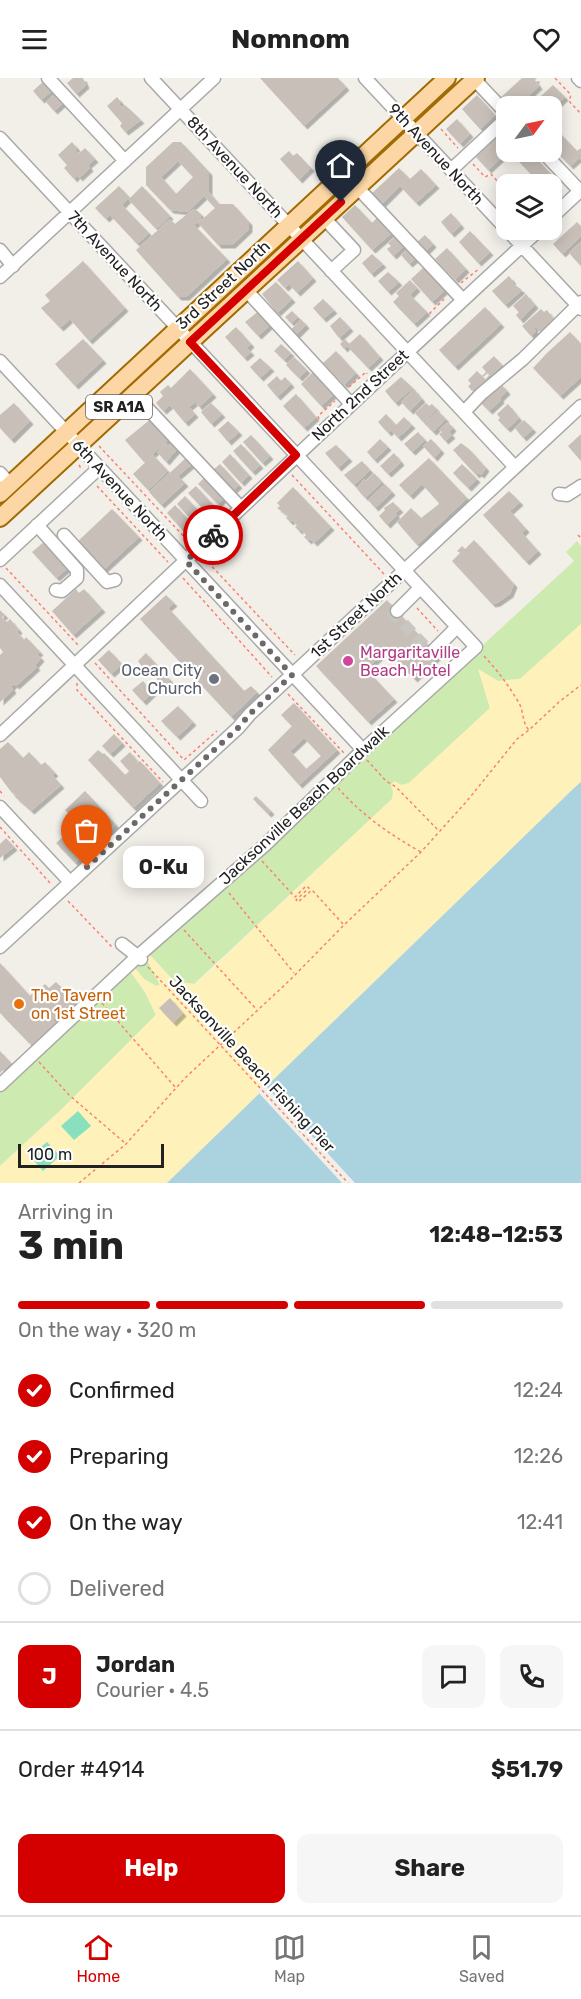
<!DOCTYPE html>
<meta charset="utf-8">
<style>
:root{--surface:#fff;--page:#f6f6f6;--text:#222;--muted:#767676;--line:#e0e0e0;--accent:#d40000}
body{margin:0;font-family:Rubik,sans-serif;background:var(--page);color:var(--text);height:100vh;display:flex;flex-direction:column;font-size:22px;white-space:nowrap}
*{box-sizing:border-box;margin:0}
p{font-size:20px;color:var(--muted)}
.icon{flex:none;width:33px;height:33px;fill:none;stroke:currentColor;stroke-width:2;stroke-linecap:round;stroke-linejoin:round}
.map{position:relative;height:1105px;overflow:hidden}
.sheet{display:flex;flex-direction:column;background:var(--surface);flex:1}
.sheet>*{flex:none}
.needle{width:39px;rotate:57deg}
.controls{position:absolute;left:496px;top:18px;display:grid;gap:12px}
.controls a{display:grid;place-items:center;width:66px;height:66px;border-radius:12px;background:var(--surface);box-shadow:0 3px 15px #0003;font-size:30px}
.scale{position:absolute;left:18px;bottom:15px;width:146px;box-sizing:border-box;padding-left:6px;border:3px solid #222;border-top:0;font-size:16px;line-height:21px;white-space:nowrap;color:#222;-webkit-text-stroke:4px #fff;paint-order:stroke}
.pin{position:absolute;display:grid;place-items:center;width:51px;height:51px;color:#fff;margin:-62px -26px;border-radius:50% 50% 50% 0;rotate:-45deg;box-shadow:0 0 6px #0007}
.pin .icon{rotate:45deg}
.courier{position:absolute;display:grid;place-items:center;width:60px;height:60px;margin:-30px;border:4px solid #d40000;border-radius:50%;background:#fff;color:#222;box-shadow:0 2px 8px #0007}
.bubble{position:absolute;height:42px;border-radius:12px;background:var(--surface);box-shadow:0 3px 15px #0003;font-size:20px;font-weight:700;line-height:42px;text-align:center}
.headline em{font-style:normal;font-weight:700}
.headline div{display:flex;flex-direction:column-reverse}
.headline{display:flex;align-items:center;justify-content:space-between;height:102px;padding:0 18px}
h1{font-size:39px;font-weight:700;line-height:45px}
.bar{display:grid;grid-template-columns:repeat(4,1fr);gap:9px 6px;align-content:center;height:72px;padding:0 18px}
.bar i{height:8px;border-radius:4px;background:var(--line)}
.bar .selected{background:var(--accent)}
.bar p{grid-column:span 4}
.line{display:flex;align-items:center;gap:15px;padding:0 18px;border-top:2px solid var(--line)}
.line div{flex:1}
.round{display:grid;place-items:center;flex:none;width:63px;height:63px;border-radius:12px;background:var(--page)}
ol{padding:0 18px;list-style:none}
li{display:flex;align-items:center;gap:18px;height:66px}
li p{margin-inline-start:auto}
li .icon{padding:6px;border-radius:50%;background:var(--accent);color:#fff;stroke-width:4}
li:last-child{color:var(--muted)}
li i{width:33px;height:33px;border:3px solid var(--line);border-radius:50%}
.cta{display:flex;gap:12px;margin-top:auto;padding:12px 18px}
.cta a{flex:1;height:69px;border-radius:12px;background:var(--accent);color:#fff;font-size:24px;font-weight:700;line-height:69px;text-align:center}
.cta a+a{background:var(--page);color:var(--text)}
header{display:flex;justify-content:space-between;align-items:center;height:78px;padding:0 18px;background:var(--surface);font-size:27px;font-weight:700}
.menu{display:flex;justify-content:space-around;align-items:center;height:84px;border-top:2px solid var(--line);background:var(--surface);font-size:16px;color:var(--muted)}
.menu a{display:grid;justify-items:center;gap:3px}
.menu .selected{color:var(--accent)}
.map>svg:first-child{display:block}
</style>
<header><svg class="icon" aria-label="menu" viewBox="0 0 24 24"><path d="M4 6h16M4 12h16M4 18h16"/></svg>Nomnom<svg class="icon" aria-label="heart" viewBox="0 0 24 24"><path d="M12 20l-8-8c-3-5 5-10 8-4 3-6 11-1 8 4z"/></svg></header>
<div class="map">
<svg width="581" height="1105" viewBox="0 0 581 1105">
<defs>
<filter id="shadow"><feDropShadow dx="3.5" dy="3.5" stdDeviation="0" flood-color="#0004"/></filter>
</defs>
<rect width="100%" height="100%" fill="#f2efe9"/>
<path fill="#cdebb0" d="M577 463 581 468V546L520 601 498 603 479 592 490 630 409 705 402 707 393 714 392 721 194 906 174 903 148 875 574 483 566 474Z
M145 878 160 907 156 908 144 901 134 889Z
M130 893 145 914 156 937 63 1030 0 1088V1013Z"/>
<path fill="#fff1ba" d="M581 546V704L167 1105H0V1088L63 1030 156 937 145 914 130 893 134 889 144 901 156 908 160 907 145 878 148 875 174 903 195 906 392 721 393 714 391 707 394 703 402 707 409 705 490 630 478 591 498 603 520 601Z"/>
<path fill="#88e0be" d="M78 1033 91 1048 74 1062 61 1048Z
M47 1064 60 1078 43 1093 30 1078Z"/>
<path fill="#aad3df" d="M581 704V1105H167L573 711Z"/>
<path fill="#f2efe9" d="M264 1006 355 1105H342L257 1013Z"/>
<path fill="#c7bfb8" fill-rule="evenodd" filter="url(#shadow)" d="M73 0H83L86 7 76 16 67 5Z
M260 0H338L346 9 304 48Z
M522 0H537L535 2 539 8 524 22 527 25 524 28H506L499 21Z
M45 2 53 12 41 22 33 13Z
M553 7 565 19 552 32V28H530Z
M56 14 64 24 54 33 46 24Z
M477 17 495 37 480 51 462 31Z
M117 19 121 24 119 26 122 30 125 27 141 42 125 54 120 48 122 45 107 28Z
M457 41 470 56 460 66 446 51Z
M552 47 577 73 581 70V82L579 80 570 88 552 69Z
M498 58 505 66 507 65V74L488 92 476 79Z
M72 64 77 70 75 72 78 76 85 70 95 81 88 87 90 90 79 100 77 97 74 101 64 90 67 87 58 77Z
M173 64H181L209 94V114L219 126H233L249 144V151L232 167H218L198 145 215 130 204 118 187 134 170 132 146 107V89ZM178 83 193 99 176 116 161 99Z
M289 73 293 78 297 75 311 90 299 102 280 81Z
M510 74H530L556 101 550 106H540Z
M399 90 410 101 421 91 436 107 416 125 400 108 380 128 370 117Z
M119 108 130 120 142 108 170 138 156 151 128 121 122 127 149 155 137 166 110 137 106 141 95 130Z
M355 127 372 145 380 137 394 153 372 172 342 139Z
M195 131 201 136V141L194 147 227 181 186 219H178L136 172 170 141 175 146 192 132Z
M451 135 461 147 451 156 441 144Z
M577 144 581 148V158L562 176 553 166Z
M470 153 490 174 478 185 459 164Z
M425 157 433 166 426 173 417 164Z
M395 159 404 168 393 178 387 171 391 168 388 165Z
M581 164V184L579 186 569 175Z
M447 170 466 191 455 202 435 181Z
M407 172 415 181 409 186 401 177Z
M372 176 383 186 371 196 362 185Z
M83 183 125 230 89 263 70 241 60 250 41 230 50 223 45 217Z
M298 183 313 200 297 215 289 206 285 210 277 202Z
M424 189 445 212 432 224 411 201Z
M388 194 399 204 388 214 378 203Z
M509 198 513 203 511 204 522 212 505 227 492 213Z
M410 202 417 210 410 217 427 234 414 246 393 224 399 218 396 215Z
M276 204 292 221 277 235 262 216Z
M526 216 535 227 520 242 516 237 519 234 513 228Z
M323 221 334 232 323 241 313 230Z
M485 229 501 246 455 289 439 272Z
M541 231 544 234 547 232 554 242 541 255 536 249 534 251 536 253 531 258 522 248Z
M260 232 272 245 258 258 245 244Z
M292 233 298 239 291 245 285 239Z
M340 239 350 250 339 260 330 248Z
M301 241 306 247 295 258 290 253Z
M236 249 251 266 247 270 251 274 244 280 225 259Z
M570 254 581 266V299L560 318 533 290 548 274Z
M360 256 380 279 368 290 347 268 344 271 340 266 345 261 349 266Z
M83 261 103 282 75 308 55 286Z
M281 266 291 275 284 282 274 273Z
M336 273 356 295 344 307 323 285Z
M494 278 502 287 490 298 488 295 483 299 486 302 472 313 468 308 471 306 468 302 477 293 482 298 486 294 482 289Z
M294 279 307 292 299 300 286 287Z
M260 280 271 290 260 300 250 289Z
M190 291 213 316 199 329 195 324 189 329 195 336 185 345 170 327 163 333 156 325 163 318 160 314 168 307 171 310Z
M313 294 334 316 321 328 301 306Z
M277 298 281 303 285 299 291 306 277 319 267 307Z
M401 299 413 310 395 325 385 313Z
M501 306 507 313 500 320 501 322 489 333 479 323Z
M414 311 422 321 410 333 401 324Z
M296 316 316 339 304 350 283 328Z
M14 325 30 343 11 362 0 350V337Z
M211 325 222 336 211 346 201 334Z
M426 325 429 328 432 326 437 331 423 344 415 335Z
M508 326 519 340 507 351 498 342 500 340 497 336Z
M438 333 446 341 433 354 424 345Z
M386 336 396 347 404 339 412 347 398 360 391 352 388 355 378 344Z
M152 340 170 360 144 384 125 362Z
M524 342 533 351 523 360 515 350Z
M228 343 239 354 228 364 218 352Z
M448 344 453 350 449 354 452 357 445 363 439 356 442 354 439 352Z
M418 354 425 362 412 374 404 366Z
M581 356V383L568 368Z
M251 357 270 378 262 385 243 364Z
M380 361 388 369 374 382 367 374Z
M431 361 441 372 434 380 423 368Z
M173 363 179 369 166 384 157 374 166 365 168 368Z
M461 365 469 371 486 390 481 397 478 395 476 397 453 372Z
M241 366 260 387 252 394 233 373Z
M336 367 349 380 338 390 325 375Z
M394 375 401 384 388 396 380 388Z
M230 376 249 397 241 405 222 384Z
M153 377 168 393 148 412 133 396Z
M187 379 193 385 178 398 185 405 161 427 149 414Z
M429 380 467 420 417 467 397 444 411 430 421 440 439 426 438 424 422 406 410 418 399 407Z
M362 383 370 392 354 407 344 397Z
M220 386 239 407 231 414 212 393Z
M462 386 477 401 468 410 453 395Z
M374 395 382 404 365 420 357 411 364 401 366 403Z
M206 398 225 419 218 426 198 406Z
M385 406 392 414 375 430 368 422Z
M196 408 215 429 208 436 188 415Z
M293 409 331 449 314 465 310 461 308 463 304 459 306 457 301 451 299 453 295 449 297 447 292 442 290 444 286 440 288 438 277 430 280 428 277 425Z
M509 413 520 424 510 433 526 451 522 455 538 473 526 484 483 437Z
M185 418 204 439 196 447 177 426Z
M393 424 400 431 395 435 397 437 387 447 379 438 385 432 384 430Z
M175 427 194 448 186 456 167 435Z
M112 431 139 459 101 494 75 466Z
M474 462 514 506 510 516 497 525 492 526 452 483 460 475 457 473 462 468 465 471Z
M45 463 69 489 56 500 32 474Z
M76 511 79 515 84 511 102 531 73 557 52 533Z
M166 517 174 525 168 530 244 613 251 608 257 614 231 639 140 541Z
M387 522 438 578 414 601 387 572 366 591 394 621 368 644 316 588Z
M0 532 5 537 2 539 7 544 10 541 19 552 17 554 24 562 26 559 40 574 37 576 41 580 35 587 37 589 16 608 14 606 11 609 13 612 0 624V577L3 574 0 570Z
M109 572 122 586 111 596 98 582Z
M146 575 156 586 145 595 141 592 143 590 138 583Z
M163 594 170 602 163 608 156 600Z
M143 603 153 614 143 624 132 612Z
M294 625 337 672 299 707 268 672 292 648 281 637ZM304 660 321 678 306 691 290 673Z
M178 628 193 644 177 659 161 643Z
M114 656 122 665 110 676 102 668Z
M8 664 23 680 29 674 41 687 45 684 55 695 52 697 61 707 31 733 15 719 16 717 14 714 12 715 0 699V671Z
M98 672 103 676 104 675 125 697 140 683 160 705 133 730 88 682Z
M130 674 138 684 129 693 120 683Z
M85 713 116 747 99 763 79 742 76 744 65 732Z
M256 718 271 733 268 736 253 721Z
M77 746 95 765 75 785 56 765Z
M6 760 14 769 0 780V766Z
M0 885 30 918 38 909 40 911 45 906 49 910 56 904 74 922 53 942 56 945 33 966 29 965 0 935Z
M170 920 183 935 173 945 159 930Z
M0 973 11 985 0 995Z"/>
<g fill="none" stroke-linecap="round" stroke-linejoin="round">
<path stroke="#c8c6c1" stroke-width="12" stroke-dasharray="12 6" stroke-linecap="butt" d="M397 533 394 536 431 575 433 573"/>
<defs>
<path id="minor" d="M48 0 125 83
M151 0 515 389
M365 0 581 231
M578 0 581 3
M474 1 507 36
M0 60 476 569 363 672 265 767 138 878 0 1007
M543 74 580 113
M451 92 507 40
M357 109 463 222
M552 139 581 112
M324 140 354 172 331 193
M0 172 13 188
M0 199 214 0
M246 212 351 326
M0 283 363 672
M134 316 241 430
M464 334 481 316 523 281 581 224
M0 395 10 406
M559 416 567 417 581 408
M37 447 77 492V500L62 513 56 512
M64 457 107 504 115 502
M0 482 99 390
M0 507 201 723
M397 533 420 510
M433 573 457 549
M0 657C180 489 358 318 539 152
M0 729 70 804
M122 866 141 881
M0 869 238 650 250 636 581 328"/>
<path id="major" d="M0 416 447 0
M0 440 476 0"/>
</defs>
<use href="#minor" stroke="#a9a9a9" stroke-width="15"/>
<use href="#major" stroke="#a06b00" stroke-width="20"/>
<path stroke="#fa8072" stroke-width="1.5" stroke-dasharray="3 3" stroke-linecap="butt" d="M555 0 571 17 569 23 581 36
M441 51 458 70
M473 86 485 99 491 96 507 114
M550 156 558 149
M461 205 480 190
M430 236V235L444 221
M349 309 366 294 367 296
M319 341 318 338 335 323
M99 368 189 464
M79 387 82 392
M292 397 384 496
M97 408 168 484
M578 457 581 460
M204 480 295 577
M6 490 78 567
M183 500 272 599
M417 530 438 553
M484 578C498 593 509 608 519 625 524 634 522 645 529 652
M95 585 184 682 217 653
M77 605V612L163 704
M288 616 345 676
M367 682 386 703 396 709 438 752
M338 710C362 737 389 756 421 774
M0 713 4 718
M0 749 50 805
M262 783 295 819 306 808 309 810 296 822 298 824 312 812 343 846
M229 815 294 895
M68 823 112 869
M184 852 257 932
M148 889 348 1105
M102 925 176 1010
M39 984 69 1017 125 1065
M79 1105 126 1066 185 1000 290 902 344 847 421 774 467 723 517 661 529 652 559 624 581 607"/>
<use href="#minor" stroke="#fff" stroke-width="12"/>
<use href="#major" stroke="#fcd6a4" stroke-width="16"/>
</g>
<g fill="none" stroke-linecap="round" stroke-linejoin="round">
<path stroke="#6b6a68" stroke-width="6" stroke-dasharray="0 10.8" d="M87 789 238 650 250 636 292 597 186 483 213 457"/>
<path stroke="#d40000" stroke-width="8" d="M213 457 296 377 190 264 341 124"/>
</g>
<circle fill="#d1479c" stroke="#fff" stroke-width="2" cx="348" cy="583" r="6"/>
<circle fill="#6b7280" stroke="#fff" stroke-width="2" cx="214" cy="601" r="6"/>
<circle fill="#e8710a" stroke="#fff" stroke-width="2" cx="19" cy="926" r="6"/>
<g text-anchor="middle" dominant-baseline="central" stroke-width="4.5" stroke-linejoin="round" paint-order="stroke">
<rect fill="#fff" stroke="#646464" stroke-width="1.5" x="86" y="317" width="66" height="24" rx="4.5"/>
<g font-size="15" font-weight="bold" fill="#222">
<text x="119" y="329">SR A1A</text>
</g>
<g font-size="16" fill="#222" stroke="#fff">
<text transform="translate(436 76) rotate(47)">9th Avenue North</text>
<text transform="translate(235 89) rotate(47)">8th Avenue North</text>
<text transform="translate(115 183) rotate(47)">7th Avenue North</text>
<text transform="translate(223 207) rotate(-43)">3rd Street North</text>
<text transform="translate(360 317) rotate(-43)">North 2nd Street</text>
<text transform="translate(120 412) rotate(47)">6th Avenue North</text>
<text transform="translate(356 537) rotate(-43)">1st Street North</text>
<text transform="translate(304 727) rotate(-43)">Jacksonville Beach Boardwalk</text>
<text transform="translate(252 986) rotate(47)">Jacksonville Beach Fishing Pier</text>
</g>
<g font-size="16" fill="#b23c85" stroke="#fff" text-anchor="start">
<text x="360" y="574">Margaritaville<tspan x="360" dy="18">Beach Hotel</tspan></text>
</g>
<g font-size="16" fill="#5b616d" stroke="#fff" text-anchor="end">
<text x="202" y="592">Ocean City<tspan x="202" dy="18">Church</tspan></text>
</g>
<g font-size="16" fill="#c56008" stroke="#fff" text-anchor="start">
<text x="31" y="917">The Tavern<tspan x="31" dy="18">on 1st Street</tspan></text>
</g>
</g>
</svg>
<div class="controls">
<a><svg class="needle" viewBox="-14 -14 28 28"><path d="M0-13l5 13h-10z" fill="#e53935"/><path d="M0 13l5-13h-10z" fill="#767676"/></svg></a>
<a><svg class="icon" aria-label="layers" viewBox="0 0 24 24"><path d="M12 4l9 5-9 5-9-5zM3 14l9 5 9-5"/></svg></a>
</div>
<div class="scale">100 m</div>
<div class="pin" style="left:87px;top:789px;background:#ea580c"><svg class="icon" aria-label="bag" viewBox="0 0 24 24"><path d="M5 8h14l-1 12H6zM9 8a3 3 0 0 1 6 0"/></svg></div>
<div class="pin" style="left:341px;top:124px;background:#1f2937"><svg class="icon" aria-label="home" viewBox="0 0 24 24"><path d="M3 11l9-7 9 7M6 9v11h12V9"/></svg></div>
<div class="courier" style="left:213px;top:457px"><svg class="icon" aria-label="bike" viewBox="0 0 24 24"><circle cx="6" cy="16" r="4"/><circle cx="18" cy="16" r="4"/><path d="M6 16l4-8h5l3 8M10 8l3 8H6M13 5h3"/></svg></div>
<div class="bubble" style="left:123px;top:768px;width:81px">O-Ku</div>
</div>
<section class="sheet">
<div class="headline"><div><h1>3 min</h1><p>Arriving in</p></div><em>12:48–12:53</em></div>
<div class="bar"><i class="selected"></i><i class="selected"></i><i class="selected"></i><i></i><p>On the way · 320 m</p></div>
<ol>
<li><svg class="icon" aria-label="check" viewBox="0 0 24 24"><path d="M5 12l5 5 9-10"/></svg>Confirmed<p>12:24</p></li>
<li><svg class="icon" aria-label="check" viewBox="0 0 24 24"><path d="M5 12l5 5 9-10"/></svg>Preparing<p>12:26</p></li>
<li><svg class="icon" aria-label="check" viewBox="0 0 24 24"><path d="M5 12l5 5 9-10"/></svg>On the way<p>12:41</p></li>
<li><i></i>Delivered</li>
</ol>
<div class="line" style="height:108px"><b class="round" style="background:var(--accent);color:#fff">J</b><div><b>Jordan</b><p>Courier · 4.5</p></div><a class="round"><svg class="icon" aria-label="chat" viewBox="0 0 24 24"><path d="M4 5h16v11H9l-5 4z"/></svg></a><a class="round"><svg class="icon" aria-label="phone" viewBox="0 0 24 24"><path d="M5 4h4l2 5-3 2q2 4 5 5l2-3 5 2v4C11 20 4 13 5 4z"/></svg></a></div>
<div class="line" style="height:78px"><div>Order #4914</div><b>$51.79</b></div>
<div class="cta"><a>Help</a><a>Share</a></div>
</section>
<nav class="menu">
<a class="selected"><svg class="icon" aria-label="home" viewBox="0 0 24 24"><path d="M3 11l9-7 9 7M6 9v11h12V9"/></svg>Home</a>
<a><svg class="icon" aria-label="map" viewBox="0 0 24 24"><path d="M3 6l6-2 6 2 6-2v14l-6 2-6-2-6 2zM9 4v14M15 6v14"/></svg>Map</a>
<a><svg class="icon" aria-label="saved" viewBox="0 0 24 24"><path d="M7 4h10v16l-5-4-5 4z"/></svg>Saved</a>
</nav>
